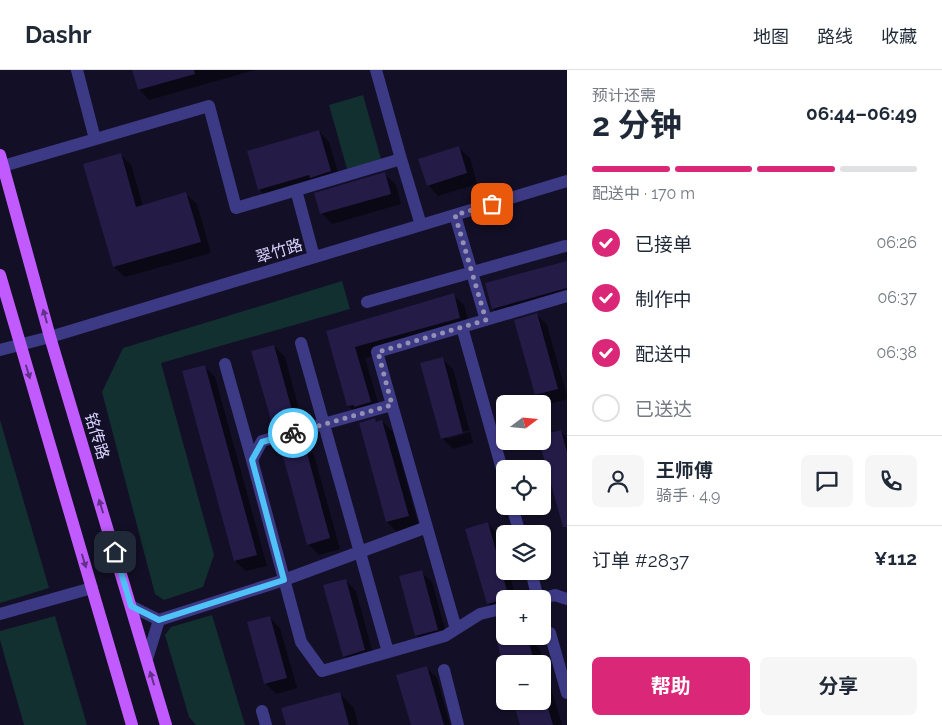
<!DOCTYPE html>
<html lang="zh">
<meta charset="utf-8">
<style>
:root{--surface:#fff;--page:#f6f6f7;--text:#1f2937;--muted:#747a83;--line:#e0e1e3;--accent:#db2777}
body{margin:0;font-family:Raleway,"Noto Sans SC",sans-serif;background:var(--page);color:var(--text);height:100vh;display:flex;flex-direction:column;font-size:19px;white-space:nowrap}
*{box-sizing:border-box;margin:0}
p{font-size:16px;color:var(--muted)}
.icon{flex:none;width:28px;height:28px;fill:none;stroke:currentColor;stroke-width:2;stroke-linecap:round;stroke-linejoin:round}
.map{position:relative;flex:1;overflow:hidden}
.sheet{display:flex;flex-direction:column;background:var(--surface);width:375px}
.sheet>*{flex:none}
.needle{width:32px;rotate:74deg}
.tools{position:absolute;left:496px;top:325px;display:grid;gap:10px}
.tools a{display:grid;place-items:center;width:55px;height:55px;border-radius:8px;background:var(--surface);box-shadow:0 1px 4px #0004;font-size:25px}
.pin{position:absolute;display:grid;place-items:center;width:42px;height:42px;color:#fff;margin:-21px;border-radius:10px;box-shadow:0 2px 8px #0006}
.courier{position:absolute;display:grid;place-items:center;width:50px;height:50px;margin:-25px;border:4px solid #4fc3f7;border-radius:50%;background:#fff;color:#222;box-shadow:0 1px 6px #0007}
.summary em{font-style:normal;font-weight:700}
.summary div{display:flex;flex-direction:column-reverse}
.summary{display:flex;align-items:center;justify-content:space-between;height:85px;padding:0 25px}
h1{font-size:32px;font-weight:700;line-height:38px}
.bar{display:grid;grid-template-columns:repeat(4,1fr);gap:8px 5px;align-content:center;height:60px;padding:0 25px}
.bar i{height:6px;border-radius:4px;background:var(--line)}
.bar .on{background:var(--accent)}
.bar p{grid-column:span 4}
.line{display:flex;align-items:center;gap:12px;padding:0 25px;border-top:1px solid var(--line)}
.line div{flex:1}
.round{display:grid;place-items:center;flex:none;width:52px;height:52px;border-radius:8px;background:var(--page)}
ol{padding:0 25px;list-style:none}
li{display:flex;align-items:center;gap:15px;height:55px}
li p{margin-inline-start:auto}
li .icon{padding:5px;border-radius:50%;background:var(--accent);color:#fff;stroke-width:4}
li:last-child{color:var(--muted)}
li i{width:28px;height:28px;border:2px solid var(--line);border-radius:50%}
.primary-button{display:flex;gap:10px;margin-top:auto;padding:10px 25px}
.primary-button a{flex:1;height:58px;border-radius:8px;background:var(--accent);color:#fff;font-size:20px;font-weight:700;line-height:58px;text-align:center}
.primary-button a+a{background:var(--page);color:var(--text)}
header{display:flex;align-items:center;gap:30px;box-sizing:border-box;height:70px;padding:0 25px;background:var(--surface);border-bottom:1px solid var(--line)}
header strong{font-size:24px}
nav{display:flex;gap:28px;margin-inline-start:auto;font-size:18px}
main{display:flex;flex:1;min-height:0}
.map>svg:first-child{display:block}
</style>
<header>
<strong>Dashr</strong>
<nav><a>地图</a><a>路线</a><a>收藏</a></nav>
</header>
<main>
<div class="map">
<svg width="567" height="655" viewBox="0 0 567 655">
<rect width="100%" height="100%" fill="#130f26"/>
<path fill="#12302f" d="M363 25 381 89 347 99 329 35Z
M342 211 350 239 161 293 214 485 203 517 164 530 155 524 102 322 123 278Z
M0 350 49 518 0 533Z
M212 545 245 655H196L189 647 165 565 171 557Z
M55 546 87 655H24L0 570V561Z"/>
<path fill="#0007" fill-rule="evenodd" d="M133 0H255L149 30 139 19Z
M319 61 329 72 341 112 270 130 259 119Z
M459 78 470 88 477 114 438 126 428 115Z
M120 84 131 95 143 136 186 124 197 134 211 183 125 207 114 197Z
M385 104 396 115 401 134 332 154 322 143Z
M567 192V231L504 249 493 238Z
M453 225 464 235 470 259 365 288 381 343 359 346 349 336 328 261Z
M537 245 547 255 567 326V329L547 335 536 324Z
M274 276 285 287 305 361 284 367 274 356Z
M442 289 453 299 473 373 453 379 442 368ZM469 360 470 362 447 369V366Z
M204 296 215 307 267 496 246 501 235 491Z
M375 350 378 353 382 351 393 362 419 457 398 463 387 452 360 354Z
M561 361 567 368V448L542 371Z
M303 374 314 385 340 479 319 485 308 474Z
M488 454 499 465 505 487V501H509L516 529H505V542L498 544 488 533Z
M421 502 432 512 448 570 427 576 416 565Z
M345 510 356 521 375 591 355 597 344 586Z
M269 547 280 558 297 618 276 624 265 613Z
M527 566 540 580 562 655H521L542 631V594H505V597L498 574Z
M426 597 437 608 450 655H412Z
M340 624 354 638 358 655H287Z"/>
<path fill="#241b47" d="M132 0H194L195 4 138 20Z
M319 60 331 101 310 108 309 105 258 120 247 81Z
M459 76 467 103 427 116 418 89Z
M121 83 136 137 186 122 201 172 113 197 83 94Z
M385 102 391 124 320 144 314 123Z
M567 191V218L492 239 485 213Z
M454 223 460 248 355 277 371 332 354 337V335L347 336 326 261Z
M537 243 558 319 535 325 514 250Z
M274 275 295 351 273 357 251 281Z
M443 287 463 363 441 369 420 293Z
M205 295 257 485 234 491 182 301Z
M375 348 376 352 382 350 409 446 386 452 359 353Z
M561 360 567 382V457H563L539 371H542V365Z
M304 372 330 468 307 475 281 379Z
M488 452 509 528 487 534 465 459Z
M422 500 438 560 415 566 399 506Z
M346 509 365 580 343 587 323 515Z
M270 546 287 608 264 614 247 552Z
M521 566H527L535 594H503L497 573Z
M427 596 444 655H411L396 605Z
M340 622 349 655H286L281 638Z
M513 631H546L553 655H520Z"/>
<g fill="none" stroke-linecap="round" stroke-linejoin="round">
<path stroke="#3d3a85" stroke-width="12" d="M77 0 95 69
M401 89 421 155
M3 96 209 36 236 138 401 89 376 0
M296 120 314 187
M455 145 486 250
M367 232 565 176
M462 257 505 410
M301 273 388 582
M0 280 50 267 567 111
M225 294 252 390
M392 335 456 559
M512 436 520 464
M531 501 538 529
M540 529 555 525 567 529
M131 536 159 550 147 589
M505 538 480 544 445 566 322 601 301 572 252 390 262 371 392 335 377 282 567 226
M0 544 92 518
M159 550 284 510 427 457
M550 563 567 623
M444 600 458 655
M262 641 266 655"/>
<path stroke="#c25bff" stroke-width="12" d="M0 85 50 267 166 655
M0 205 132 655"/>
</g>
<defs><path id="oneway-solid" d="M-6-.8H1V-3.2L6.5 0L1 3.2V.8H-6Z" transform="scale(1.25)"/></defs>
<g fill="#623188">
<use href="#oneway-solid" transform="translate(45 246) rotate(-106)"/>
<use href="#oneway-solid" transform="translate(28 302) rotate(73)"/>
<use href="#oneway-solid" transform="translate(101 436) rotate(-107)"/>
<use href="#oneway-solid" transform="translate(84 491) rotate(73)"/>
<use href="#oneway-solid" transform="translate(152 608) rotate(-107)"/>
</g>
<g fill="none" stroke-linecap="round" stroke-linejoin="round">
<path stroke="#948fb3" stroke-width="5" stroke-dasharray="0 9" d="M293 363 392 335 378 282 486 250 455 145 492 134"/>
<path stroke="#4fc3f7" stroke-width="6" d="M115 482 131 536 159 550 284 510 252 390 262 372 293 363"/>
</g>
<g text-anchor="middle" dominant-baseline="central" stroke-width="5" stroke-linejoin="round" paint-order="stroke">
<g font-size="16" fill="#d9d4ff" stroke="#130f26">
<text transform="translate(279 181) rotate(-17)">翠竹路</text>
<text transform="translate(97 366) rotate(73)">铭传路</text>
</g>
</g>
</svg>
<div class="tools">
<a><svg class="needle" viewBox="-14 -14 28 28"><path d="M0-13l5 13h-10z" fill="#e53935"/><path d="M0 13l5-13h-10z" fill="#747a83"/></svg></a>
<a><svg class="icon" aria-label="locate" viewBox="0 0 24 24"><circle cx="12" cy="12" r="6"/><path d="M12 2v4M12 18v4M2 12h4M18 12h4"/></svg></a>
<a><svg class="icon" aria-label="layers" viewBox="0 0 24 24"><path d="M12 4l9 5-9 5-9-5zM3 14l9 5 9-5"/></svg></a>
<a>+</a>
<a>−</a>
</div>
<div class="pin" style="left:492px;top:134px;background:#ea580c"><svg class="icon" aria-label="bag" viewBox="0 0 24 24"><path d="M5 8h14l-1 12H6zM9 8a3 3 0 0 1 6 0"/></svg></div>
<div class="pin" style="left:115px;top:482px;background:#1f2937"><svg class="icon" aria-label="home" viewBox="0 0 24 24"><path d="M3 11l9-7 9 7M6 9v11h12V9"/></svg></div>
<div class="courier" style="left:293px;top:363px"><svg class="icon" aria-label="bike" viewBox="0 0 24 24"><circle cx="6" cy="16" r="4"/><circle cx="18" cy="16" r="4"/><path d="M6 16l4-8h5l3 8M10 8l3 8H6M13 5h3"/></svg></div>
</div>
<section class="sheet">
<div class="summary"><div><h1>2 分钟</h1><p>预计还需</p></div><em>06:44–06:49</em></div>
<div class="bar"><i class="on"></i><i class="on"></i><i class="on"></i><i></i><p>配送中 · 170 m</p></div>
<ol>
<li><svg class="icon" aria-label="check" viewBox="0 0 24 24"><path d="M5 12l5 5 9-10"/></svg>已接单<p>06:26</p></li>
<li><svg class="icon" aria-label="check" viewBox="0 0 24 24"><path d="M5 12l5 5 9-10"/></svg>制作中<p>06:37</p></li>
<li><svg class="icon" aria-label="check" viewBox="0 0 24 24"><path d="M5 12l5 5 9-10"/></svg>配送中<p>06:38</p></li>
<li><i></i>已送达</li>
</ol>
<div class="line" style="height:90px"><a class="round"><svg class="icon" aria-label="person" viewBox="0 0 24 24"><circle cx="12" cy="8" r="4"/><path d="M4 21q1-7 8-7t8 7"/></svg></a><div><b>王师傅</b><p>骑手 · 4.9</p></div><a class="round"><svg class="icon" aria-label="chat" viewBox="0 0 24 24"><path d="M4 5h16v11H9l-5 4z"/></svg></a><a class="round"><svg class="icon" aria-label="phone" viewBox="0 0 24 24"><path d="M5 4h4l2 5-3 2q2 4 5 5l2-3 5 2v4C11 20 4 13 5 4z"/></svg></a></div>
<div class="line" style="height:65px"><div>订单 #2837</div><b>¥112</b></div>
<div class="primary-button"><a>帮助</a><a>分享</a></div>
</section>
</main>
